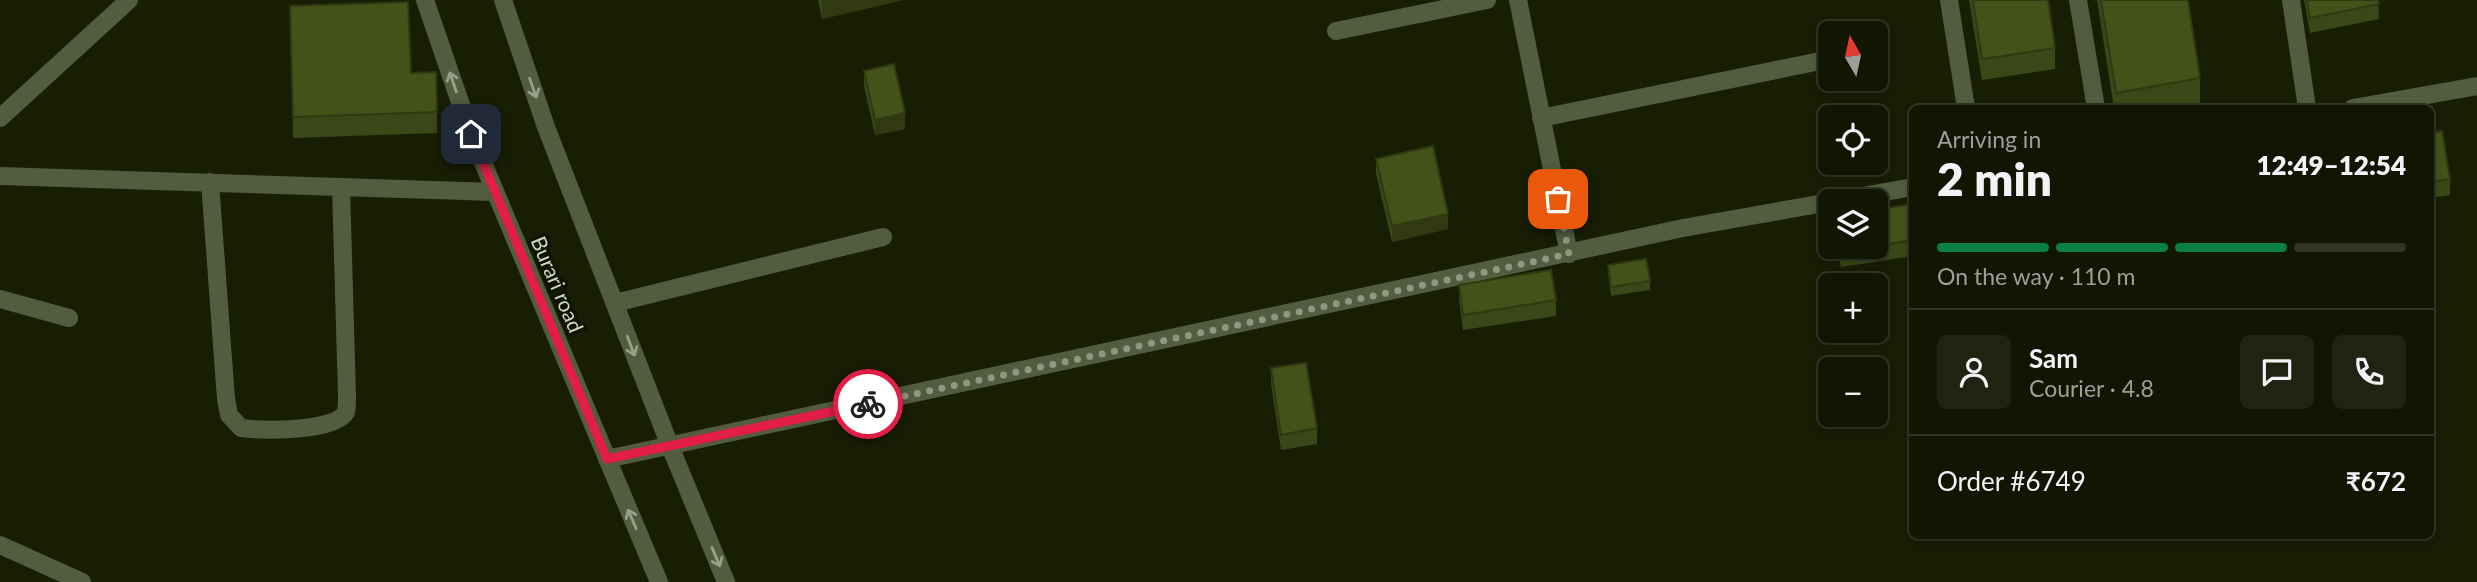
<!DOCTYPE html>
<meta charset="utf-8">
<style>
:root{--surface:#111603;--page:#1e2312;--text:#f1f3f6;--muted:#9c9f9a;--line:#303525;--accent:#0b8043}
body{margin:0;font-family:Lato,sans-serif;background:var(--page);color:var(--text);height:100vh;display:flex;flex-direction:column;font-size:26px;white-space:nowrap}
*{box-sizing:border-box;margin:0}
p{font-size:23px;color:var(--muted)}
.icon{flex:none;width:38px;height:38px;fill:none;stroke:currentColor;stroke-width:2;stroke-linecap:round;stroke-linejoin:round}
.map{position:relative;flex:1;overflow:hidden}
.side{position:absolute;left:1909px;top:105px;width:525px;height:434px;display:flex;flex-direction:column;background:var(--surface);border-radius:10px;box-shadow:0 4px 10px #0003,0 0 0 2px var(--line)}
.side>*{flex:none}
.needle{width:46px;rotate:351deg}
.fabs{position:absolute;left:1818px;top:21px;display:grid;gap:14px}
.fabs a{display:grid;place-items:center;width:70px;height:70px;border-radius:10px;background:var(--surface);box-shadow:0 4px 10px #0003,0 0 0 2px var(--line);font-size:35px}
.pin{position:absolute;display:grid;place-items:center;width:60px;height:60px;color:#fff;margin:-30px;border-radius:14px;box-shadow:0 4px 10px #0006}
.courier{position:absolute;display:grid;place-items:center;width:70px;height:70px;margin:-35px;border:5px solid #e11d48;border-radius:50%;background:#fff;color:#222;box-shadow:0 2px 9px #0007}
.overview em{font-style:normal;font-weight:800}
.overview div{display:flex;flex-direction:column-reverse}
.overview{display:flex;align-items:center;justify-content:space-between;height:119px;padding:0 28px}
h1{font-size:46px;font-weight:800;line-height:52px}
.bar{display:grid;grid-template-columns:repeat(4,1fr);gap:10px 7px;align-content:center;height:84px;padding:0 28px}
.bar i{height:9px;border-radius:5px;background:var(--line)}
.bar .selected{background:var(--accent)}
.bar p{grid-column:span 4}
.line{display:flex;align-items:center;gap:18px;padding:0 28px;border-top:2px solid var(--line)}
.line div{flex:1}
.round{display:grid;place-items:center;flex:none;width:74px;height:74px;border-radius:10px;background:var(--page)}
.map>svg:first-child{display:block}
</style>
<div class="map">
<svg width="2477" height="582" viewBox="0 0 2477 582">
<rect width="100%" height="100%" fill="#171e04"/>
<g fill="none" stroke-linecap="round" stroke-linejoin="round">
<path stroke="#535c3e" stroke-width="18" d="M1518 0 1569 254
M1949 0 1966 108
M2078 0 2096 108
M2291 0 2307 108
M1336 31 1487 0
M2353 108 2477 86
M0 118 129 0
M1541 118 1830 59
M0 176 495 192
M210 182 226 399 229 415 241 428C261 431 336 432 346 412 347 408 347 400 347 396L341 187
M1834 201 1913 187
M0 299 69 318
M615 303 883 237
M607 459 1683 228 1830 202
M0 545 82 582"/>
<path stroke="#535c3e" stroke-width="18" d="M425 0 471 134 659 582
M503 0 546 127 670 446 726 582"/>
</g>
<path fill="#3a4716" d="M818 0H903L822 19Z
M1969 0H2048L2055 48V69L1982 80Z
M2097 0H2188L2200 78V103L2165 108H2114Z
M2304 0H2378L2379 19 2310 33Z
M290 6 411 73 437 112V133L293 138Z
M864 71 905 129 875 135 864 86Z
M2431 133 2450 179V195L2431 198Z
M1376 159 1448 229 1392 242 1376 174Z
M1913 204V256L1841 267 1837 247H1876V210Z
M1608 265 1650 281V290L1611 296 1608 274Z
M1459 285 1556 300V316L1463 330 1459 301Z
M1271 368 1317 428V444L1281 450 1271 384Z"/>
<path fill="#303912" d="M822 0H903L822 19Z
M905 113V129L875 135V120Z
M1448 214V229L1392 242V226Z"/>
<path fill="#445219" stroke="#303912" stroke-width="2" d="M1973 0H2048L2055 48 1982 59Z
M2101 0H2188L2200 78 2116 93Z
M2307 0H2378L2379 4 2310 18Z
M408 2 411 73 436 72 437 112 293 117 290 6Z
M894 64 905 113 875 120 864 71Z
M2442 131 2450 179 2431 182V133Z
M1433 146 1448 214 1392 226 1376 159Z
M1913 204V240L1876 246V210Z
M1840 247H1872L1841 252Z
M1646 259 1650 281 1611 287 1608 265Z
M1551 270 1556 300 1463 315 1459 285Z
M1306 363 1317 428 1281 435 1271 368Z"/>
<defs><path id="oneway-shaft" d="M-6 0H5M1.5-3L5.5 0L1.5 3" fill="none" stroke-width="1.6" stroke-linecap="round" stroke-linejoin="round" transform="scale(1.75)"/></defs>
<g stroke="#98a089">
<use href="#oneway-shaft" transform="translate(453 82) rotate(-109)"/>
<use href="#oneway-shaft" transform="translate(533 88) rotate(71)"/>
<use href="#oneway-shaft" transform="translate(631 346) rotate(69)"/>
<use href="#oneway-shaft" transform="translate(632 519) rotate(-113)"/>
<use href="#oneway-shaft" transform="translate(716 557) rotate(67)"/>
</g>
<g fill="none" stroke-linecap="round" stroke-linejoin="round">
<path stroke="#909682" stroke-width="7" stroke-dasharray="0 12.6" d="M868 404 1569 254 1558 199"/>
<path stroke="#e11d48" stroke-width="9" d="M471 134 607 459 868 404"/>
</g>
<g text-anchor="middle" dominant-baseline="central" stroke-width="7" stroke-linejoin="round" paint-order="stroke">
<g font-size="21" fill="#d1d7c6" stroke="#0f1500">
<text transform="translate(558 284) rotate(67)">Burari road</text>
</g>
</g>
</svg>
<div class="fabs">
<a><svg class="needle" viewBox="-14 -14 28 28"><path d="M0-13l5 13h-10z" fill="#e53935"/><path d="M0 13l5-13h-10z" fill="#9c9f9a"/></svg></a>
<a><svg class="icon" aria-label="locate" viewBox="0 0 24 24"><circle cx="12" cy="12" r="6"/><path d="M12 2v4M12 18v4M2 12h4M18 12h4"/></svg></a>
<a><svg class="icon" aria-label="layers" viewBox="0 0 24 24"><path d="M12 4l9 5-9 5-9-5zM3 14l9 5 9-5"/></svg></a>
<a>+</a>
<a>−</a>
</div>
<div class="pin" style="left:1558px;top:199px;background:#ea580c"><svg class="icon" aria-label="bag" viewBox="0 0 24 24"><path d="M5 8h14l-1 12H6zM9 8a3 3 0 0 1 6 0"/></svg></div>
<div class="pin" style="left:471px;top:134px;background:#1f2937"><svg class="icon" aria-label="home" viewBox="0 0 24 24"><path d="M3 11l9-7 9 7M6 9v11h12V9"/></svg></div>
<div class="courier" style="left:868px;top:404px"><svg class="icon" aria-label="bike" viewBox="0 0 24 24"><circle cx="6" cy="16" r="4"/><circle cx="18" cy="16" r="4"/><path d="M6 16l4-8h5l3 8M10 8l3 8H6M13 5h3"/></svg></div>
<section class="side">
<div class="overview"><div><h1>2 min</h1><p>Arriving in</p></div><em>12:49–12:54</em></div>
<div class="bar"><i class="selected"></i><i class="selected"></i><i class="selected"></i><i></i><p>On the way · 110 m</p></div>
<div class="line" style="height:126px"><a class="round"><svg class="icon" aria-label="person" viewBox="0 0 24 24"><circle cx="12" cy="8" r="4"/><path d="M4 21q1-7 8-7t8 7"/></svg></a><div><b>Sam</b><p>Courier · 4.8</p></div><a class="round"><svg class="icon" aria-label="chat" viewBox="0 0 24 24"><path d="M4 5h16v11H9l-5 4z"/></svg></a><a class="round"><svg class="icon" aria-label="phone" viewBox="0 0 24 24"><path d="M5 4h4l2 5-3 2q2 4 5 5l2-3 5 2v4C11 20 4 13 5 4z"/></svg></a></div>
<div class="line" style="height:91px"><div>Order #6749</div><b>₹672</b></div>
</section>
</div>
